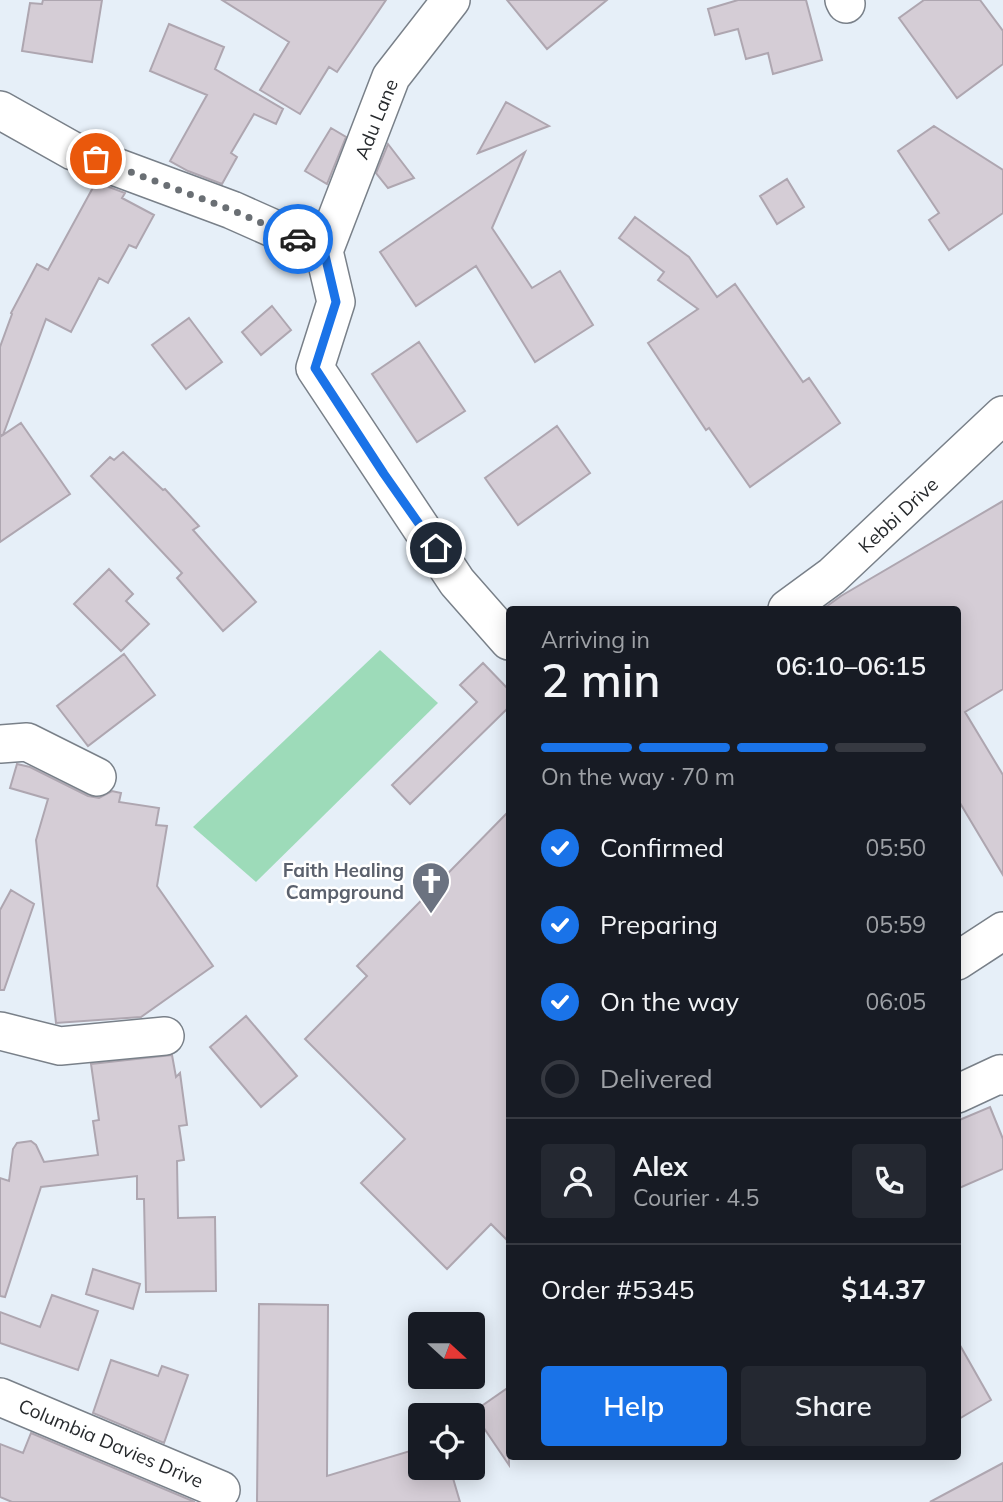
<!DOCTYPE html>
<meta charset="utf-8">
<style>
:root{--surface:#171b24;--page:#242831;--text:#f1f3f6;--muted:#9ea1a6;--line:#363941;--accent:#1a73e8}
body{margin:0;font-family:Mulish,sans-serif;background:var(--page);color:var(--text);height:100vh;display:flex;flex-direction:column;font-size:26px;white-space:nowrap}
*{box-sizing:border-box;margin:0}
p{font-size:23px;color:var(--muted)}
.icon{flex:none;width:38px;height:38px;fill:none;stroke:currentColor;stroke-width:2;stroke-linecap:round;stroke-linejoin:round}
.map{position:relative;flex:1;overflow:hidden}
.panel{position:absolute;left:506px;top:606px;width:455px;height:854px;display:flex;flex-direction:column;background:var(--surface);border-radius:7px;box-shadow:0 4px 18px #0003}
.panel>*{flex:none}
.needle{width:46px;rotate:111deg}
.tools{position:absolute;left:408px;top:1312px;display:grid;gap:14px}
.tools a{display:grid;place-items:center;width:77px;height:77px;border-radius:7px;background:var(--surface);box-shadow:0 4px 18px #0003;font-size:35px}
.pin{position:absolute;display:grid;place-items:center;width:60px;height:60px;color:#fff;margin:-30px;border:4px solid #fff;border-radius:50%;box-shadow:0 2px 7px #0007}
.courier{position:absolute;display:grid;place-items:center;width:70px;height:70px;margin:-35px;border:5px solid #1a73e8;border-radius:50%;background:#fff;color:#222;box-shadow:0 2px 9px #0007}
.summary em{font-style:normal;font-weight:600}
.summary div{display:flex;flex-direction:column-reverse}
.summary{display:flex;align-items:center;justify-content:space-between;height:119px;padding:0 35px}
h1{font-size:46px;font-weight:600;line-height:52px}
.bar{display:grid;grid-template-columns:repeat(4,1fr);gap:10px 7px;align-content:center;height:84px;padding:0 35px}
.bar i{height:9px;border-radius:5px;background:var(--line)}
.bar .on{background:var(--accent)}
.bar p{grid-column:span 4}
.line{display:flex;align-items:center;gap:18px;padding:0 35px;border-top:2px solid var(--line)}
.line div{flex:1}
.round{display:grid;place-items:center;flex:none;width:74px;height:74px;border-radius:7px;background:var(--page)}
ol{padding:0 35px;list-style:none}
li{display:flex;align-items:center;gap:21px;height:77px}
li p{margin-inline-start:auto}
li .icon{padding:7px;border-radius:50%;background:var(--accent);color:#fff;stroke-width:4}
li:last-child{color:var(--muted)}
li i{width:38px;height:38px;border:4px solid var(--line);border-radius:50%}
.cta{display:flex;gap:14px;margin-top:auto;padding:14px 35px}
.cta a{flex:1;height:80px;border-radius:7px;background:var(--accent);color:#fff;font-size:28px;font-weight:600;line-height:80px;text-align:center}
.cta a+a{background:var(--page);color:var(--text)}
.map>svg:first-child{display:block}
</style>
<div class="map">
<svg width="1003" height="1502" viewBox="0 0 1003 1502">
<rect width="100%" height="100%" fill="#e6eff8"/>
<path fill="#9ddbb9" d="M380 650 438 703 256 882 193 827Z"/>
<path fill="#d5cdd6" stroke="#aea6b0" stroke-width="2" d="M43 0H102L92 62 22 51 30 3 42 4Z
M222 0H386L337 72 329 67 300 114 260 90 289 42Z
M507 0H607L547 49Z
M738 0H806L822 60 773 74 768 53 746 59 738 29 715 35 708 9Z
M924 0H980L1003 31V64L957 98 899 18Z
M169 24 224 47 215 69 283 109 276 124 254 114 231 153 237 157 222 184 188 171 170 161 207 95 150 71Z
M506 102 549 126 478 153Z
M934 126 1003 170V213L949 250 929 220 939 213 898 151Z
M331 128 346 137 327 184 305 171Z
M388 144 414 178 388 188 376 173Z
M525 152 492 228 532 288 560 271 593 325 535 362 476 266 416 306 380 252Z
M787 179 804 207 777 224 760 196Z
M96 182 125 193 122 198 154 215 136 248 129 245 108 283 99 278 71 332 46 319 3 435H0V347L12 314 11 313 37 264 48 270Z
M635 217 689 257 717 297 735 284 803 382 809 378 840 423 750 487 709 428 706 430 648 343 698 309 658 280 664 272 619 238Z
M272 306 291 330 261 355 242 332Z
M189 318 222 362 186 389 152 345Z
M419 342 465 411 417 442 372 374Z
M21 423 70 494 0 542V437Z
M557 426 590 473 518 525 485 478Z
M123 452 163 490 165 489 199 526 193 530 256 602 223 631 177 578 182 573 91 476 110 457 114 460Z
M1003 501V689L965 712 1003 775V875L957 798V609H823L841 596Z
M109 569 133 594 126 601 149 624 121 651 74 604Z
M124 654 155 695 88 746 57 706Z
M483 663 509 690V707L410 804 392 785 477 702 460 685Z
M17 764 30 767 88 796 99 798 112 791 121 793 119 802 159 808 156 825 167 826 157 886 213 966 141 1017 56 1023 36 840 48 799 10 788Z
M509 811V1242L491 1224 447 1269 361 1183 405 1139 305 1039 367 976 357 966Z
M11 890 34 904 4 990H0V910Z
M246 1016 297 1076 261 1107 210 1047Z
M172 1055 176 1077 180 1073 187 1125 179 1126 184 1160 177 1161 178 1218 215 1217 216 1291 146 1292 144 1199H137V1176L41 1187 5 1297 0 1296V1178L9 1181 13 1149 17 1143 31 1141 36 1145 44 1162 98 1155 93 1121 99 1120 91 1064Z
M990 1107 1003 1139V1169L957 1189V1121Z
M93 1269 140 1284 133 1309 86 1294Z
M52 1295 98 1311 78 1370 0 1343V1312L40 1327Z
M259 1304 328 1305 327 1476 420 1448V1468H450L460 1502H257Z
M957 1340 991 1400 957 1420Z
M111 1360 158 1376 162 1366 188 1375 164 1443 93 1413Z
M509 1387V1465L473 1412Z
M31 1433 195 1502H12L0 1497V1444L23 1453Z
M1003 1463V1502H930Z"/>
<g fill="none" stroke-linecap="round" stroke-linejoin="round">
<defs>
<path id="street" d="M844 0 846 4
M0 110 73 151 232 210 324 251 336 302 315 368 457 582 509 641
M324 251 391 77 451 0
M787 609 832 576 1003 415
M0 744 27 742 97 777
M957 961 1003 931
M0 1031 60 1046 165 1036
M957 1094 1000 1074 1003 1076
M0 1397 221 1490"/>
</defs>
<use href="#street" stroke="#798089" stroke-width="40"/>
<use href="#street" stroke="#fff" stroke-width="37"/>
</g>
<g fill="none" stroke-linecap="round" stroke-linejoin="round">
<path stroke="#6a6f74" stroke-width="7" stroke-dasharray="0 12.6" d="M96 159 232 210 298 239"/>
<path stroke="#1a73e8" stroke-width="9" d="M298 239 324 251 336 302 315 368 384 474 436 548"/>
</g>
<defs>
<symbol id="church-pin" viewBox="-11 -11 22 30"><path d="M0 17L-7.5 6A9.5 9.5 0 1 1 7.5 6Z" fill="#6b7280" stroke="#fff"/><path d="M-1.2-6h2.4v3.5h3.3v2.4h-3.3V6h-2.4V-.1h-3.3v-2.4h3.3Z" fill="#fff"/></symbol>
</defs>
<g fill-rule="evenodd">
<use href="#church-pin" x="409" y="859" width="44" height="60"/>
</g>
<g text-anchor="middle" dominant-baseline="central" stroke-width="5" stroke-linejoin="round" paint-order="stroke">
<g font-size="19" fill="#272a2d" stroke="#fff">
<text transform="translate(376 119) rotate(-68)">Adu Lane</text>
<text transform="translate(898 515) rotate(-43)">Kebbi Drive</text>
<text transform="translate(111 1443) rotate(23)">Columbia Davies Drive</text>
</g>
<g font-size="19" font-weight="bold" fill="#5b616d" stroke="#fff" text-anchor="end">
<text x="404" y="870">Faith Healing<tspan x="404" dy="22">Campground</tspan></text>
</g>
</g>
</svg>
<div class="tools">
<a><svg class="needle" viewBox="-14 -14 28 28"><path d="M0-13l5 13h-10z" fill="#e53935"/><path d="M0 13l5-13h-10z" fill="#9ea1a6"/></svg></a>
<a><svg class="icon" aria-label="locate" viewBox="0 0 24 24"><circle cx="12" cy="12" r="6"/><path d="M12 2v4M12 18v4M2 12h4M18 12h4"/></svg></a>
</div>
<div class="pin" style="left:96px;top:159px;background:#ea580c"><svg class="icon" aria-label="bag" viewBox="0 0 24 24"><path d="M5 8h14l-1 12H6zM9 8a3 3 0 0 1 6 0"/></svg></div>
<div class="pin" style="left:436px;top:548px;background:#1f2937"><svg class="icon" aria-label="home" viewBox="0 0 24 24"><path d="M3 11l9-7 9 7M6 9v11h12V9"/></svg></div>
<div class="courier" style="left:298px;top:239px"><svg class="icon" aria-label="car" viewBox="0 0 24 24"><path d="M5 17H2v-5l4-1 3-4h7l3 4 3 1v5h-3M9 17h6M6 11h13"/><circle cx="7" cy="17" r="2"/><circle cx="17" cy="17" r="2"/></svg></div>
<section class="panel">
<div class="summary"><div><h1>2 min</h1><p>Arriving in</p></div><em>06:10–06:15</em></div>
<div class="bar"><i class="on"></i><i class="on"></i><i class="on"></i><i></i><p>On the way · 70 m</p></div>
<ol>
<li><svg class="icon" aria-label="check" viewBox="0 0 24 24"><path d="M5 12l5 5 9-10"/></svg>Confirmed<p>05:50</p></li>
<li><svg class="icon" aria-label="check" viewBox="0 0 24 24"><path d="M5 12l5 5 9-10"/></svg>Preparing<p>05:59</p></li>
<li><svg class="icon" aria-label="check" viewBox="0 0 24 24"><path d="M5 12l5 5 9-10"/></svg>On the way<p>06:05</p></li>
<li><i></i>Delivered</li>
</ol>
<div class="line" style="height:126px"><a class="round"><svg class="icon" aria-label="person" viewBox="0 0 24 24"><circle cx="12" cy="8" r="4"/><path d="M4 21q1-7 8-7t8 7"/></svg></a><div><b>Alex</b><p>Courier · 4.5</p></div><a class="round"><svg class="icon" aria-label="phone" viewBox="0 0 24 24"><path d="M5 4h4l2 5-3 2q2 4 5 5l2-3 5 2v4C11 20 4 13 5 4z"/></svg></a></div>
<div class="line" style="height:91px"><div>Order #5345</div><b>$14.37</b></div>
<div class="cta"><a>Help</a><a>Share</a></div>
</section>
</div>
